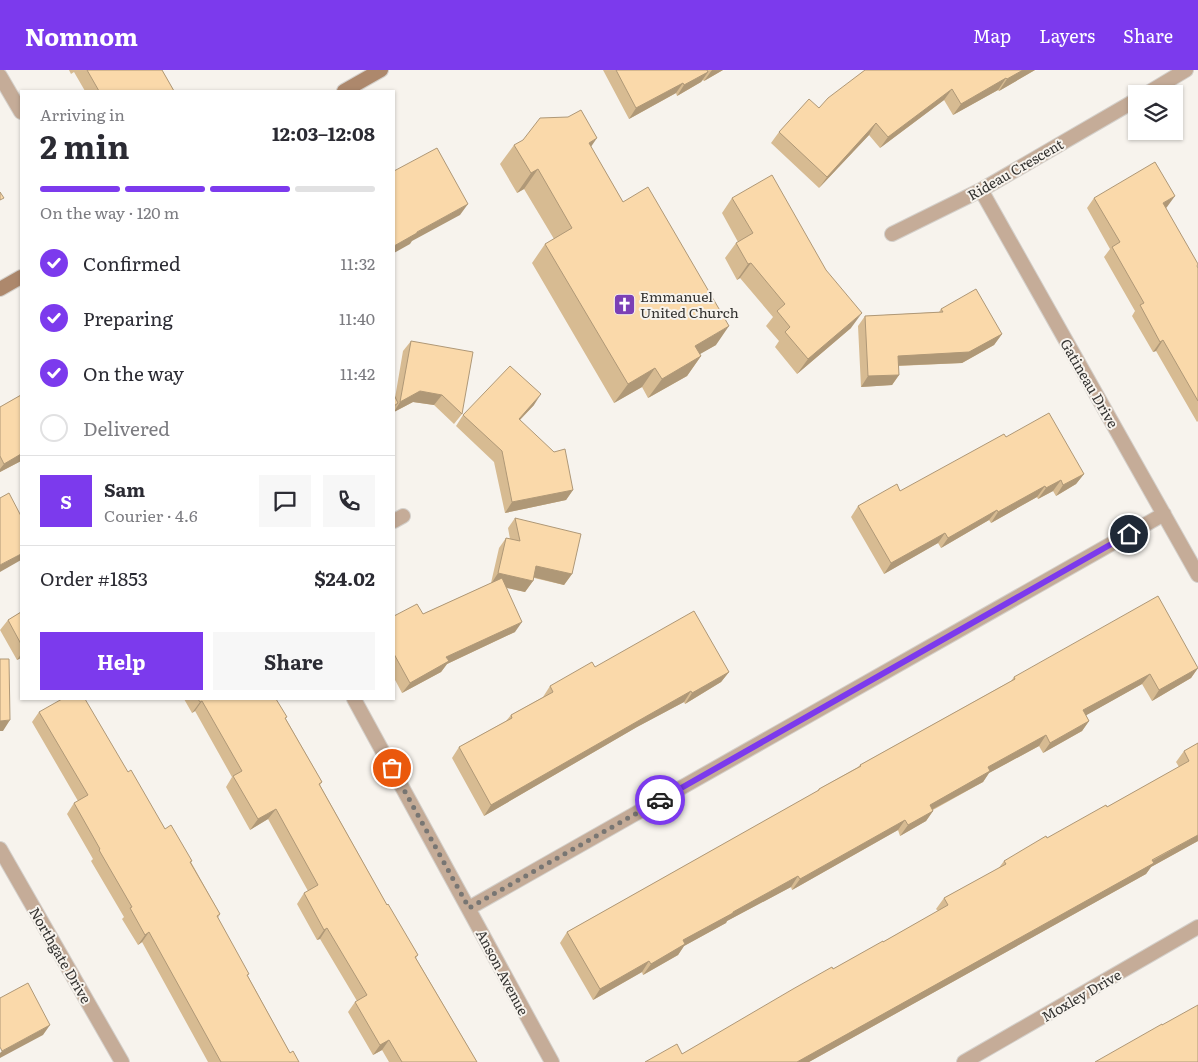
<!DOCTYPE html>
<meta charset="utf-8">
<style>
:root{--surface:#fff;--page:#f7f7f7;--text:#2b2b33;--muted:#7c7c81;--line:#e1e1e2;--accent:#7c3aed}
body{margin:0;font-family:Literata,serif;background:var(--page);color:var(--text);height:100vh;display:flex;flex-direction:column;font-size:19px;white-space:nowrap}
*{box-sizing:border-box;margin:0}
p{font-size:16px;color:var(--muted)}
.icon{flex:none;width:28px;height:28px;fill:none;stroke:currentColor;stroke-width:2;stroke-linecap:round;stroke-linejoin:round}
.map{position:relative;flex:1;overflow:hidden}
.details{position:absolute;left:20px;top:20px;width:375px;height:610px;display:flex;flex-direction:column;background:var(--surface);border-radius:0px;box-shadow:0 1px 4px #0004}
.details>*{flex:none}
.tools{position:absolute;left:1128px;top:15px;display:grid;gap:10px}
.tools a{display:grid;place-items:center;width:55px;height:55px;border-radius:0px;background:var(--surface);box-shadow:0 1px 4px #0004;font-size:25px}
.pin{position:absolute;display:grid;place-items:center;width:42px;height:42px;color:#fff;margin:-21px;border:2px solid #fff;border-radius:50%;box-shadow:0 1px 5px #0007}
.courier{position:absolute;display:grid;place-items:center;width:50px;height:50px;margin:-25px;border:4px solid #7c3aed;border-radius:50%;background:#fff;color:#222;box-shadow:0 1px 6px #0007}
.summary em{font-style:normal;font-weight:700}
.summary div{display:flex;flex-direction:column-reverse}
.summary{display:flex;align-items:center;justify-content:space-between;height:85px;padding:0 20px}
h1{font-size:32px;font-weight:700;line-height:38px}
.bar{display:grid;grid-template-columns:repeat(4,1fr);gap:8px 5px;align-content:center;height:60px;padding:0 20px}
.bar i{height:6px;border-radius:4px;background:var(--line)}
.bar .selected{background:var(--accent)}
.bar p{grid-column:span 4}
.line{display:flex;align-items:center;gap:12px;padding:0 20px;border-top:1px solid var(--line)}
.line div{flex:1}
.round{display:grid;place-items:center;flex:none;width:52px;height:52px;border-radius:0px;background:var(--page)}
ol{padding:0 20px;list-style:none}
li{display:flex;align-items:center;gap:15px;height:55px}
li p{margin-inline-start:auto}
li .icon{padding:5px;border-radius:50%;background:var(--accent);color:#fff;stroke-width:4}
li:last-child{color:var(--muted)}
li i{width:28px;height:28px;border:2px solid var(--line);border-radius:50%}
.button{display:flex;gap:10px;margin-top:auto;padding:10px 20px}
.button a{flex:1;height:58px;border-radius:0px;background:var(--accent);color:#fff;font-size:20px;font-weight:700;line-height:58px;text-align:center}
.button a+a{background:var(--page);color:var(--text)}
header{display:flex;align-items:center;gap:30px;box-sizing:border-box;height:70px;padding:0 25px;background:var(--accent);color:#fff}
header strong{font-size:24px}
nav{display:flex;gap:28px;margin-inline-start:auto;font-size:18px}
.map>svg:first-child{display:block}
</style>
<header>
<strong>Nomnom</strong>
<nav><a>Map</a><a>Layers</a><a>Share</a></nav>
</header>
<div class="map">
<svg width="1198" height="992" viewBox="0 0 1198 992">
<rect width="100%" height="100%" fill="#f7f3ed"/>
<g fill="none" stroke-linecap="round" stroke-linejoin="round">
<defs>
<path id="minor" d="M0 6 21 42
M1146 24 1186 0
M981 120 1198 505
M892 164 981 120 1136 30
M394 451 403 446
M354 629 552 992
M0 779 122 992
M469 838 1164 444
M964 992 1198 857"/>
<path id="secondary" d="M344 21 381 0
M0 219 21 207"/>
</defs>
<use href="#minor" stroke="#d4d0cb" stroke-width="16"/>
<use href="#secondary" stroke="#d4d0cb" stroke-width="16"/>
<use href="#minor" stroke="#c5ac98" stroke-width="14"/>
<use href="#secondary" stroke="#ad886c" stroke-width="14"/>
</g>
<path fill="#d7bb92" d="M69 0H162L174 21H85L74 2 71 4Z
M603 0H723L704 11 703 10 701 12 677 26 676 23 629 49Z
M865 0H1035L999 21 998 20 953 45 944 30 880 78 869 65 819 118 771 73 779 62 819 38Z
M514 75 591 77 623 132 716 275 699 284 701 286 687 306 648 328 642 317 614 333 532 193 545 174 554 169 524 119 517 123 500 94Z
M732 128 851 258 797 304 775 277 779 271 766 256 773 247 740 208 737 210 725 188 736 173 738 172 722 143Z
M1094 128 1167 137 1166 138 1198 198V352V351L1197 352 1156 281 1153 282 1132 246 1135 241 1104 187 1110 179 1087 138Z
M941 239 1002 264 994 275 962 293 898 296 899 305 892 315 861 317 858 256 865 246 939 242Z
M411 271 462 344 454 354 434 335 413 332 394 342V325L395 328 403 281Z
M21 325V391L0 402V337Z
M534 335 520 350 573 420 566 430 505 443 494 392 456 356 463 345Z
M1084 404 1076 414 1056 426 1053 421 1038 429 1037 427 991 453 989 450 941 478 938 473 884 504 851 447 858 436 900 421Z
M515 448 572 504 564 515 534 508 533 511 525 522 507 518 515 562 447 594 441 602 402 623 394 608V546L423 544 491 513 499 478 506 468 510 469 508 458Z
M21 542V588L17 590 0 560 8 550Z
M595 597 729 602 721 612 685 634 684 632 637 657 484 746 452 688 459 677 506 651 511 645 543 627 550 616Z
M1198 598 1191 608 1152 631 1142 614 1086 645 1089 651 1082 661 1043 683 1039 676 989 703 983 712 933 740V741L926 751 900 766 898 760 792 820 791 817 727 851 726 853 684 876 678 885 643 905 642 902 593 930 560 873 567 862 816 722 819 719 858 697 860 695 1011 611 1014 607Z
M184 629H276L286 649 322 712 320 715 387 835 418 885 416 888 477 992H389L382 980 373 985 348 942 355 932 357 931 320 869 317 870 297 834 304 823 308 821 268 749 250 760 226 717 232 707 195 641 192 643Z
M39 642 128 702 165 759 191 792 220 844 218 848 248 906 290 983 299 992H208L142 872 138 875 122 849 124 847 91 791 93 789 67 744 74 733 78 731 32 652Z
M1198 673V771L1151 797 1146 804 809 992H645L682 984 833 899 883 872 938 841 936 839 944 828 998 799 1004 791 1107 737 1179 697 1176 692 1184 681Z"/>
<path fill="#af9877" d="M712 0H723L704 11Z
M1023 0H1035L999 21 1007 9Z
M708 2 701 12 677 26 684 15Z
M1006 8 998 20 953 45 961 34Z
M683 13 676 23 629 49 636 38Z
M952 19 944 30 880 78 888 67Z
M876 53 869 65 819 118 827 107Z
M597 68 584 87 589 73Z
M538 99 524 119 517 123 531 103Z
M1175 126 1167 137 1156 144 1163 133Z
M468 134 460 145 412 171 410 174 394 183V176L417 162Z
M751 193 740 208 737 210 748 194Z
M862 243 851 258 797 304 808 289Z
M729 256 716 275 681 295 695 276Z
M1002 264 994 275 962 293 890 296 898 286Z
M1163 270 1156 281 1153 282 1160 272Z
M701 286 687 306 648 328 662 309Z
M655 298 642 317 614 333 628 314Z
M899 305 892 315 861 317 868 306Z
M420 321 442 325 434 335 413 332 394 342 400 332Z
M541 324 534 335 511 359 519 349Z
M21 384V391L0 402V399L4 394Z
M1084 404 1076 414 1056 426 1063 415Z
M1061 410 1053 421 1038 429 1046 418Z
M1045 416 1037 427 991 453 998 442Z
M573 420 566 430 505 443 512 432Z
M997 440 989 450 941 478 948 468Z
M945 463 938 473 884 504 891 493Z
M21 484V490L0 502V495Z
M536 496 572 504 564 515 529 506Z
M498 503 533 511 525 522 491 514Z
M522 552 515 562 447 594 441 602 402 623 410 613 446 587Z
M21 584V588L17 590Z
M1198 598 1191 608 1152 631 1159 620Z
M729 602 721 612 685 634 692 623Z
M1150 604 1142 614 1076 651 1083 640Z
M691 621 684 632 637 657 484 746 491 735 645 647Z
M202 631 195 641 192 643 200 632Z
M10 650 3 661H0V651Z
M1089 651 1082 661 1043 683 1050 673Z
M1046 665 1039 676 989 703 983 712 922 745 930 735 988 697Z
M276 739 268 749 250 760 258 749Z
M933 741 926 751 900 766 908 755Z
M905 750 898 760 792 820 800 809Z
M1198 765V771L1151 797 1146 804 809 992H797Z
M798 806 791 817 727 851 726 853 684 876 678 885 643 905 651 894 683 870 733 842Z
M327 858 320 869 317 870 324 860Z
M149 862 142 872 138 875 145 865Z
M649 891 642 902 593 930 600 919Z
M50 955 43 965 0 988V983L2 981Z
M389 970 382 980 373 985 380 975Z"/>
<path fill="#fad9aa" stroke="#af9877" d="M87 0H162L174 21H99Z
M616 0H707L708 2 684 15 683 13 636 38Z
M865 0H1023L1007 9 1006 8 961 34 952 19 888 67 876 53 827 107 779 62 809 29 819 38 828 28Z
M581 40 597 68 589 73 623 132 648 117 729 256 695 276 701 286 662 309 655 298 628 314 545 174 572 158 538 99 531 103 514 75 523 70 540 48 568 47Z
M437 78 468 134 417 162V163L394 176V101Z
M1155 92 1175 126 1163 133 1198 194 1197 196 1198 198V331L1163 270 1160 272 1140 235 1144 233 1112 177 1120 172 1094 128Z
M772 105 826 200 862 243 808 289 785 262 790 257 777 241 785 234 751 193 748 194 736 173 753 163 732 128Z
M0 122 4 128 0 130Z
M976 219 1002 264 969 282 898 286 899 305 868 306 865 246 943 242 941 239Z
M411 271 473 282 462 344 442 325 420 321 400 332Z
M510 296 541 324 519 349 554 382 565 379 573 420 512 432 502 381 463 345Z
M21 325V384L4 394 0 386V337Z
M394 325 398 333 394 336Z
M1049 343 1084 404 1063 415 1061 410 1046 418 1045 416 998 442 997 440 948 468 945 463 891 493 858 436 897 414 900 421 1004 364 1006 367Z
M9 423 21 446V484L0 495V428Z
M515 448 581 464 572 504 536 496 533 511 498 503 506 468 520 471Z
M502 508 522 552 446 587 449 591 410 613 394 584V546L417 534 423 544Z
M1158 526 1198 598 1159 620 1150 604 1083 640 1089 651 1050 673 1046 665 988 697 990 701 930 735 933 741 908 755 905 750 800 809 798 806 733 842V843L683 870 685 874 651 894 649 891 600 919 567 862 819 720V719L861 696 860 695 1015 609 1014 607Z
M694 541 729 602 692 623 691 621 645 647 491 735 459 677 512 648 511 645 553 622 550 616 592 592 595 597Z
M21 542V574L8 550Z
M0 589H9L10 650 0 651Z
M62 629H85L128 702 131 700 165 759 171 755 192 791 190 792 220 844 217 846 249 904 247 905 290 983 293 981 299 992H221L149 862 145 865 130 838 132 837 99 780 100 779 74 733 88 725 39 642Z
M198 629H276L287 647 285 648 322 712 319 714 387 835 388 834 418 885 415 887 477 992H402L389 970 380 975 355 932 367 925 327 858 324 860 304 823 318 815 276 739 258 749 233 706 242 701 202 631 200 632Z
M1198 673V765L1152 790 1154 793 797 992H645L677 974 682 984 793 919 832 897 833 899 883 871V872L948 835 944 828 1006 794 1004 791 1046 766 1047 768 1106 735 1107 737 1189 691 1184 681Z
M28 913 50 955 2 981 0 977V928Z
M1198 935V992H1095L1162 954V955Z"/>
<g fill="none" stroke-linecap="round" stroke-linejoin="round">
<path stroke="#787673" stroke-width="5" stroke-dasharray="0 9" d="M392 698 469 838 660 730"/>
<path stroke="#7c3aed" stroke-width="6" d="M660 730 1129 464"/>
</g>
<defs>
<symbol id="church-square" viewBox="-11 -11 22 22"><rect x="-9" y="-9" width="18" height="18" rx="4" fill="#7b40b6" stroke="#f7f3ed"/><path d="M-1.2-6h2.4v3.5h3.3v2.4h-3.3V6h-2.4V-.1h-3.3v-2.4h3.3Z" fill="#fff"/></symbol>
</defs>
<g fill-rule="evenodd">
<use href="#church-square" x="612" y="222" width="25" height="25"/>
</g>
<g text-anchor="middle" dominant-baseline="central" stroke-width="4" stroke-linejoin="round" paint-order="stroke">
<g font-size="14" fill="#343331" stroke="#f7f3ed">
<text transform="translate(1015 99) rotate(-30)">Rideau Crescent</text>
<text transform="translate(1090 313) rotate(60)">Gatineau Drive</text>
<text transform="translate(61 885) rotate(60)">Northgate Drive</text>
<text transform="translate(503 902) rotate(62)">Anson Avenue</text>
<text transform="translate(1081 925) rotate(-30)">Moxley Drive</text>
</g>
<g font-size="14" fill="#343331" stroke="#f7f3ed" text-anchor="start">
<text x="640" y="226">Emmanuel<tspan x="640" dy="16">United Church</tspan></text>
</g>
</g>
</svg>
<div class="tools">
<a><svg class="icon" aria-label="layers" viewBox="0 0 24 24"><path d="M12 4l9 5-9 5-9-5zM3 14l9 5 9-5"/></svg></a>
</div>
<div class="pin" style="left:392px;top:698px;background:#ea580c"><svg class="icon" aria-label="bag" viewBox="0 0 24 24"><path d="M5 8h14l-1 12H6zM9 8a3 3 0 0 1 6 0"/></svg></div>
<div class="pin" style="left:1129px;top:464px;background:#1f2937"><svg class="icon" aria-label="home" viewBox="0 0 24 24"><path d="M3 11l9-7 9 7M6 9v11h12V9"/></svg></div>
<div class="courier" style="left:660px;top:730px"><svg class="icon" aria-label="car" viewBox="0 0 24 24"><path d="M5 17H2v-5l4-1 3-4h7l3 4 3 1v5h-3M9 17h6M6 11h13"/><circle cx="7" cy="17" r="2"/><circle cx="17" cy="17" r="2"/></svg></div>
<section class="details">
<div class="summary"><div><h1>2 min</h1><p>Arriving in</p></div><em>12:03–12:08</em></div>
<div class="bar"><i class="selected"></i><i class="selected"></i><i class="selected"></i><i></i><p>On the way · 120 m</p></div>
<ol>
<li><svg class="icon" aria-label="check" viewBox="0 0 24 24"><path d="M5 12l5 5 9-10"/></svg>Confirmed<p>11:32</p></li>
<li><svg class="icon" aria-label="check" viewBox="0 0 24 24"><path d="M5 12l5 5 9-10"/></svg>Preparing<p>11:40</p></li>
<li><svg class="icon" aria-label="check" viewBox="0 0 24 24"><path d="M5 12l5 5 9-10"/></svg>On the way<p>11:42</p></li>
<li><i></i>Delivered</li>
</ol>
<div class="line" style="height:90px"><b class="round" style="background:var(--accent);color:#fff">S</b><div><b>Sam</b><p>Courier · 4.6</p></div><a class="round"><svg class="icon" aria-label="chat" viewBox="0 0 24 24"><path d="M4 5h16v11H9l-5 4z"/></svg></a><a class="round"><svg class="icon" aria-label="phone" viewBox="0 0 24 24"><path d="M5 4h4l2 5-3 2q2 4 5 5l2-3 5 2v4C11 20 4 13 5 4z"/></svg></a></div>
<div class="line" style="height:65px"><div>Order #1853</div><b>$24.02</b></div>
<div class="button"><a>Help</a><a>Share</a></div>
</section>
</div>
